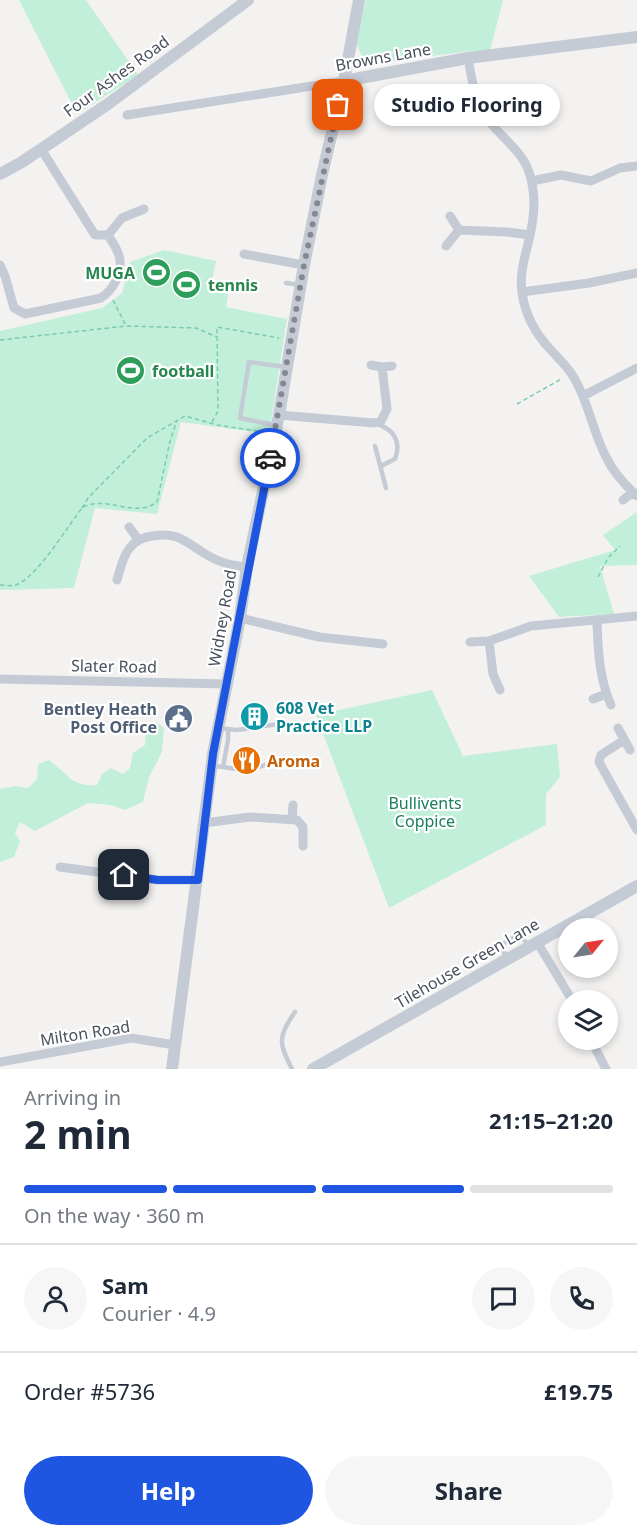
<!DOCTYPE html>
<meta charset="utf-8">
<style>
:root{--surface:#fff;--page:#f6f6f7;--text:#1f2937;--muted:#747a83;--line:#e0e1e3;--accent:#1e56e1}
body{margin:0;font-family:"Noto Sans",sans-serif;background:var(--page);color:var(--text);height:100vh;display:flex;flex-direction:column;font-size:22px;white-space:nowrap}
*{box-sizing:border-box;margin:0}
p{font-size:20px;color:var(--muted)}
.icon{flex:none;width:33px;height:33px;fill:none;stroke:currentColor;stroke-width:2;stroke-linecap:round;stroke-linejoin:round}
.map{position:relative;height:1069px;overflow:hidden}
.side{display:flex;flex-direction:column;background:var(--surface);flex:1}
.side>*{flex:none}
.needle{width:39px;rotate:60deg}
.buttons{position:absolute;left:558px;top:918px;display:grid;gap:12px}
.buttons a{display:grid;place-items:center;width:60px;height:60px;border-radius:50%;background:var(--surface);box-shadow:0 3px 9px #0003;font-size:30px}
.pin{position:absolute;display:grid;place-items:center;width:51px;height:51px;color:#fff;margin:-26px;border-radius:12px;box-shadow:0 3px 9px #0006}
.courier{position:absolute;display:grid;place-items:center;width:60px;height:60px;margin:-30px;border:4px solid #1e56e1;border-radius:50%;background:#fff;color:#222;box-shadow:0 2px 8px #0007}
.bubble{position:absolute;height:42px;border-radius:21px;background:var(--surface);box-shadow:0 3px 9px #0003;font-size:20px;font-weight:700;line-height:42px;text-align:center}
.head em{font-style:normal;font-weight:700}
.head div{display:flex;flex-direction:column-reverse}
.head{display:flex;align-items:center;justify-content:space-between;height:102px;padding:0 24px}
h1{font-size:39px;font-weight:700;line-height:45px}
.bar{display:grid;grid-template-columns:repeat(4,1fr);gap:9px 6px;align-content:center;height:72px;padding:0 24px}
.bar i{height:8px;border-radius:4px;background:var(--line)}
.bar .current{background:var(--accent)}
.bar p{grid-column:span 4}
.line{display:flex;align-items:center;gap:15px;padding:0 24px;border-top:2px solid var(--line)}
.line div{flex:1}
.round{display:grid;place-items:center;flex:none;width:63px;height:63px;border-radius:32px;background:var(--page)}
.cta{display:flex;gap:12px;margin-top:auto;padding:12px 24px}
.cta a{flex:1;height:69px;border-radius:36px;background:var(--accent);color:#fff;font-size:24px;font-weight:700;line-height:69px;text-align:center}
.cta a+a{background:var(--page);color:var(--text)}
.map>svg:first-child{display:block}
</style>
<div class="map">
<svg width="637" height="1069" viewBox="0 0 637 1069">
<rect width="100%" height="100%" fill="#f3f2f1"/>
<path fill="#c2efda" d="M19 0H86L138 75 77 114Z
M366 0H503L490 51H472L366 64 355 41Z
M164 250 216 261 210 290 228 294 226 307 287 319 269 434 181 422 157 514 95 508 74 588 0 590V331L102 308 122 293 130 262Z
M637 512V565L600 566 614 614 559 617 529 576 615 550 603 535Z
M432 690 463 756 557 744 560 777 546 794V825L389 908 316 715Z
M156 722 164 728 162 752 149 777 143 802 125 810 110 805 88 803 35 831 20 822 15 833 20 841 14 857 0 862V789L15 786 28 788 37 779 38 764 49 760C69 774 70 787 97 785L102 774 111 768 123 774 130 768 133 753 145 745 146 727Z"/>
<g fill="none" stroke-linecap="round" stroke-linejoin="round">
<path stroke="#7accb0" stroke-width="1.5" stroke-dasharray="4.5 3" stroke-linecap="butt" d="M113 300 126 326
M0 340 126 326 196 328 217 337
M517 404 563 378
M212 422 218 411 217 327 279 338
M82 508 88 498 147 438 185 416 217 425 264 432
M598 577 608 558 620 546
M0 585C6 585 13 587 18 584 38 575 68 526 82 508 106 494 134 519 157 502L170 441 177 420"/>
<path stroke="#c5cbd5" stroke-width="4.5" d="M286 283 300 285
M377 424C393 429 402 441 395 459L381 466
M274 425 240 418 249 362 286 367
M375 446 386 488
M228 729 237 730 279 724
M212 766 223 767 228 740V729L220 728
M223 767 243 770 276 763
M506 958 501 945 518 935H521L529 947
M292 1069C279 1043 277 1037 295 1012"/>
<path stroke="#c5cbd5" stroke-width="9" d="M468 58C472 81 475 104 490 122 503 139 522 151 529 172 536 193 535 214 530 235 526 254 519 272 522 293 525 314 536 334 550 349 557 357 565 364 571 373 588 399 592 430 606 457 613 472 625 485 637 496
M127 115 344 81
M532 181 561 175 591 181 620 168 637 166
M459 230 507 232 530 235
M108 235 122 218 144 209
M446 246 459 230 450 216
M244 254 304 265
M0 265 5 276 14 308 25 314 101 298C113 290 121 275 120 261 120 252 112 242 108 235H95L41 149
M522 292 589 283 637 273
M371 365 382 367 392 366
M583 396 637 368
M279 415 374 423 381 421 387 409 382 367
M623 500 633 492
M129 527 138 539
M117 580C122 562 126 542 147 537 177 530 184 541 207 555 220 563 233 566 247 567
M240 618 319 637 383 644
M597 621C598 650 599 678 611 705
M489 641 493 674 500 690
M470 642 489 641 531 626 637 616
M0 679 227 684
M593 699 606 694
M618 728 630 750
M624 740 601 755 599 762 637 830
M292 819 293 805
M204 823 250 817 297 820 303 827V846
M60 867 157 880H198
M537 942 572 1000
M591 1040 606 1069
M0 1062 131 1038 175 1045"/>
<path stroke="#c5cbd5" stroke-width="12" d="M344 81 468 58 637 37
M0 174 22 162 108 104 248 0
M172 1069 213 754 240 618 247 567 279 415 304 265 322 175 344 81 359 0
M313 1069 637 886"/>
</g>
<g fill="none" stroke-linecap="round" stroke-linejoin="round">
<path stroke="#848991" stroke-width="6" stroke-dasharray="0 10.8" d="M270 458 304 265 338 105"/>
<path stroke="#1e56e1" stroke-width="8" d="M124 875 158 880H198L213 754 270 458"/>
</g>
<defs>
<symbol id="stadium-disc" viewBox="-11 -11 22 22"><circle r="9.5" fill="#2e9e5b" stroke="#fff"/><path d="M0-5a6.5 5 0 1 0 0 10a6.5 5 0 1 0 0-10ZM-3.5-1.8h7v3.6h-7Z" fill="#fff"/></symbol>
<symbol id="building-disc" viewBox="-11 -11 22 22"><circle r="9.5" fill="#0f9aa8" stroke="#fff"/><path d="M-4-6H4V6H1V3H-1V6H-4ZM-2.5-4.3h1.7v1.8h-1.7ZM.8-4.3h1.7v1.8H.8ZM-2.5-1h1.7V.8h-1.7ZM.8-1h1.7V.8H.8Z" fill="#fff"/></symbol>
<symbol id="civic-disc" viewBox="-11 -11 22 22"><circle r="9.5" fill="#5c6f8a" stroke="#fff"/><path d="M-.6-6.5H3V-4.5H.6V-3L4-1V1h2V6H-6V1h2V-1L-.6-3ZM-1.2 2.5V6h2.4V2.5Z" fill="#fff"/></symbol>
<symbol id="restaurant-disc" viewBox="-11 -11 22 22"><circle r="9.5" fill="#e8710a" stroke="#fff"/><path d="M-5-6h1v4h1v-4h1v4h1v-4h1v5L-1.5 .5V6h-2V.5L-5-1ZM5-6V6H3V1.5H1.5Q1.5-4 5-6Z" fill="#fff"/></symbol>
</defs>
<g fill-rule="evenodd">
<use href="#stadium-disc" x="140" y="256" width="33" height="33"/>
<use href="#stadium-disc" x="170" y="268" width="33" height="33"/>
<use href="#stadium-disc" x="114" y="354" width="33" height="33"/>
<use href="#building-disc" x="238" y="700" width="33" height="33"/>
<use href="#civic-disc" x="162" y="702" width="33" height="33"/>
<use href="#restaurant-disc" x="230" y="744" width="33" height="33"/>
</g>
<g text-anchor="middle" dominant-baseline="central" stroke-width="4.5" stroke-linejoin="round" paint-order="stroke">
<g font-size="16" fill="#49515e" stroke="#fff">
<text transform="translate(383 57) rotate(-10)">Browns Lane</text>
<text transform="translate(116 76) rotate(-36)">Four Ashes Road</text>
<text transform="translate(222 618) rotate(-80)">Widney Road</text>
<text transform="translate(114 666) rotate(1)">Slater Road</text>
<text transform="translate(467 963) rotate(-30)">Tilehouse Green Lane</text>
<text transform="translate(85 1033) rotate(-9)">Milton Road</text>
</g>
<g font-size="16" font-weight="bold" fill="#27864d" stroke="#fff" text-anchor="start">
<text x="135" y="273" text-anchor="end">MUGA</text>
<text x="208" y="285">tennis</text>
<text x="152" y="371">football</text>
</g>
<g font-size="16" font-weight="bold" fill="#0d838f" stroke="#fff" text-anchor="start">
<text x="276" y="708">608 Vet<tspan x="276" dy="18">Practice LLP</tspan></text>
</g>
<g font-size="16" font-weight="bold" fill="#4e5e75" stroke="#fff" text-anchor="end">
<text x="157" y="709">Bentley Heath<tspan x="157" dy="18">Post Office</tspan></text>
</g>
<g font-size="16" font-weight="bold" fill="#c56008" stroke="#fff" text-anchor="start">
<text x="267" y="761">Aroma</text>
</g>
<g font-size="16" fill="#1a805c" stroke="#fff">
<text x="425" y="803">Bullivents<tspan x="425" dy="18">Coppice</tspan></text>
</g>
</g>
</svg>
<div class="buttons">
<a><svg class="needle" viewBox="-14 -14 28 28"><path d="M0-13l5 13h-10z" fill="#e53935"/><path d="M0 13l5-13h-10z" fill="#747a83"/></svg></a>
<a><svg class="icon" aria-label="layers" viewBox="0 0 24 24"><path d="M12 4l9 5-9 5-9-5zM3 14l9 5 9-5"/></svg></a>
</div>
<div class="pin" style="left:338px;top:105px;background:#ea580c"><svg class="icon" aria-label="bag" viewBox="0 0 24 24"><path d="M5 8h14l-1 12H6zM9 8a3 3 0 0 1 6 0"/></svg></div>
<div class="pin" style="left:124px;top:875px;background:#1f2937"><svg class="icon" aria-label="home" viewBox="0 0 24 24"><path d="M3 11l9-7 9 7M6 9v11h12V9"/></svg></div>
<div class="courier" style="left:270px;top:458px"><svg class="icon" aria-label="car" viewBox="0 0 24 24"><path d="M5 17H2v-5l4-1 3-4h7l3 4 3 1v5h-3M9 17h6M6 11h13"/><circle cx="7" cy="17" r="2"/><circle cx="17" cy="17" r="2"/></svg></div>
<div class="bubble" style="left:374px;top:84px;width:186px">Studio Flooring</div>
</div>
<section class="side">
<div class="head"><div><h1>2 min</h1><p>Arriving in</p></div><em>21:15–21:20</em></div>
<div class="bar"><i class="current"></i><i class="current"></i><i class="current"></i><i></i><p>On the way · 360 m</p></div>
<div class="line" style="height:108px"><a class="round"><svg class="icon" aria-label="person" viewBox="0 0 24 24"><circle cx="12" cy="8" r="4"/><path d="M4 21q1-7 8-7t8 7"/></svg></a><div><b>Sam</b><p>Courier · 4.9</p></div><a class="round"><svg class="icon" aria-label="chat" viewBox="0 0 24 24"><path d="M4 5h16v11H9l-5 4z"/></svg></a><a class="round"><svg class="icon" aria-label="phone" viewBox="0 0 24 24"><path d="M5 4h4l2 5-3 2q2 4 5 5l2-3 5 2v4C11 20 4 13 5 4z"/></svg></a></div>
<div class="line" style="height:78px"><div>Order #5736</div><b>£19.75</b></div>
<div class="cta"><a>Help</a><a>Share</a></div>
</section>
